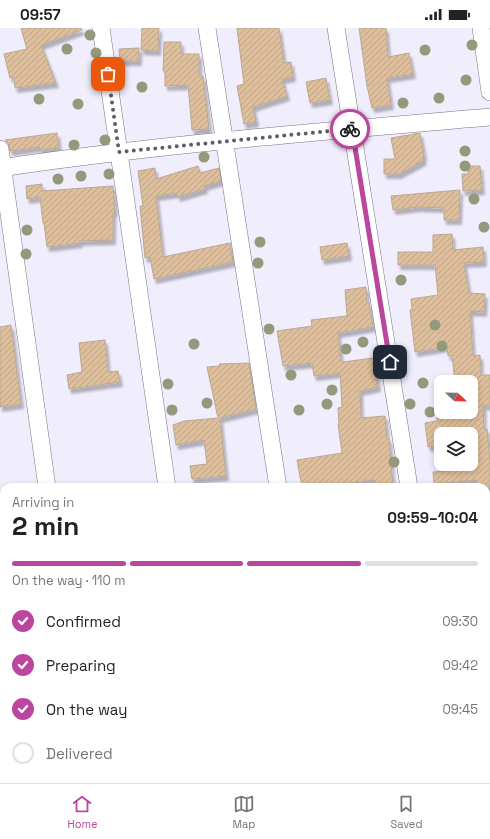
<!DOCTYPE html>
<meta charset="utf-8">
<style>
:root{--surface:#fff;--page:#f2f2f2;--text:#222;--muted:#767676;--line:#e0e0e0;--accent:#bb469e}
body{margin:0;font-family:"Space Grotesk",sans-serif;background:var(--page);color:var(--text);height:100vh;display:flex;flex-direction:column;font-size:15px;white-space:nowrap}
*{box-sizing:border-box;margin:0}
p{font-size:13px;color:var(--muted)}
.icon{flex:none;width:22px;height:22px;fill:none;stroke:currentColor;stroke-width:2;stroke-linecap:round;stroke-linejoin:round}
.map{position:relative;flex:1;overflow:hidden}
.sheet{position:absolute;left:0px;top:455px;width:490px;height:300px;display:flex;flex-direction:column;background:var(--surface);border-radius:12px 12px 0 0;box-shadow:0 2px 6px #0003}
.sheet>*{flex:none}
.needle{width:26px;rotate:112deg}
.tools{position:absolute;left:434px;top:347px;display:grid;gap:8px}
.tools a{display:grid;place-items:center;width:44px;height:44px;border-radius:8px;background:var(--surface);box-shadow:0 2px 6px #0003;font-size:20px}
.pin{position:absolute;display:grid;place-items:center;width:34px;height:34px;color:#fff;margin:-17px;border-radius:8px;box-shadow:0 2px 6px #0006}
.courier{position:absolute;display:grid;place-items:center;width:40px;height:40px;margin:-20px;border:3px solid #bb469e;border-radius:50%;background:#fff;color:#222;box-shadow:0 1px 5px #0007}
.head em{font-style:normal;font-weight:700}
.head div{display:flex;flex-direction:column-reverse}
.head{display:flex;align-items:center;justify-content:space-between;height:68px;padding:0 12px}
h1{font-size:26px;font-weight:700;line-height:30px}
.bar{display:grid;grid-template-columns:repeat(4,1fr);gap:6px 4px;align-content:center;height:48px;padding:0 12px}
.bar i{height:5px;border-radius:3px;background:var(--line)}
.bar .current{background:var(--accent)}
.bar p{grid-column:span 4}
ol{padding:0 12px;list-style:none}
li{display:flex;align-items:center;gap:12px;height:44px}
li p{margin-inline-start:auto}
li .icon{padding:4px;border-radius:50%;background:var(--accent);color:#fff;stroke-width:4}
li:last-child{color:var(--muted)}
li i{width:22px;height:22px;border:2px solid var(--line);border-radius:50%}
.status{display:flex;justify-content:space-between;align-items:center;height:28px;padding:0 20px;background:var(--surface);direction:ltr}
.status svg{height:11px;fill:currentColor}
.tab-bar{display:flex;justify-content:space-around;align-items:center;height:56px;border-top:1px solid var(--line);background:var(--surface);font-size:11px;color:var(--muted)}
.tab-bar a{display:grid;justify-items:center;gap:2px}
.tab-bar .current{color:var(--accent)}
.map>svg:first-child{display:block}
</style>
<div class="status"><b>09:57</b><svg viewBox="0 0 49 12"><path d="M0 12V9h3v3zM5 12V6h3v6zM10 12V3h3v9zM15 12V0h3v12zM26 1h20v11H26zM47 4h2v5h-2z"/></svg></div>
<div class="map">
<svg width="490" height="755" viewBox="0 0 490 755">
<defs>
<pattern id="building-hatch" width="6" height="6" patternUnits="userSpaceOnUse"><rect width="6" height="6" fill="#debf9d"/><path d="M-1 1l2-2M0 6l6-6M5 7l2-2" fill="none" stroke="#bda386"/></pattern>
<filter id="shadow"><feDropShadow dx="2.5" dy="4.5" stdDeviation="1" flood-color="#0004"/></filter>
</defs>
<rect width="100%" height="100%" fill="#f0edfc"/>
<path fill="url(#building-hatch)" stroke="#baa895" filter="url(#shadow)" d="M21 0H81L82 2 41 17 56 55 15 60 14 49 10 50 4 26 27 21Z
M142 0H159L158 23 141 22Z
M237 0H279L284 35 291 34 293 49 282 51 287 68 253 79 256 94 244 96 237 58 244 56Z
M359 0H386L388 29 409 25 413 46 387 50 391 77 372 80 367 58Z
M164 14H181V26H199V48H203L209 101 192 102 188 57 165 58V43H163Z
M139 20V33H120L119 21Z
M326 50 330 72 310 75 306 54Z
M57 105 59 120 40 122 39 119 10 123 8 115 5 112Z
M420 105 424 127 423 133 399 146H384V131H395L391 110Z
M198 138 200 145 219 140 221 153 204 158 205 161 178 169 177 165 156 168 163 229 230 215 233 234 154 251 150 229 145 230 140 178H143L138 143 155 140 156 151Z
M468 138H480L482 162 463 163 462 146H468Z
M42 156V163L113 158 115 184 113 185V212L79 213 80 215 47 219 44 195H43L40 169 27 171 26 158Z
M460 162 459 192H444V180L418 179 393 182 391 168Z
M452 206 453 222 483 219 484 234 464 235 469 265 485 266 484 284 470 283 473 328 480 327 481 347H490V378L483 377 484 401H487L490 434V459H477V452L434 456 433 444 459 442V436H471V406H440L441 417 428 419 425 395 437 393V384H471V354H455L452 327 448 328 447 319 415 324 410 282 412 281 411 271 438 267 435 237H398V224H433V207Z
M347 215 349 228 322 232 320 219Z
M366 259 367 276 369 275 373 299 338 305 341 333 343 334 373 330 378 359 360 363 361 390 385 388 387 411H389L393 459H375L374 452 352 455 353 459H302L297 432 342 425 338 396H339L338 380 342 379 340 345 314 348 312 335 283 338 277 303 312 298 311 292 347 288 345 262Z
M11 297 21 376 0 379V299Z
M105 312 108 344 118 343 120 354 69 361 67 347 82 344 79 315Z
M249 335 256 381 220 390 226 448 192 451 190 438 207 436 204 412 176 417 173 397 184 393 218 390 207 339 220 338 219 336Z"/>
<g fill="none" stroke-linecap="round" stroke-linejoin="round">
<defs>
<path id="minor" d="M101 0 167 459
M207 0 278 459
M336 0 409 459
M481 0 490 64
M0 121 47 459
M0 140C162 116 326 103 490 89
M486 503H490
M0 577 4 576
M486 718H490
M93 751 94 755
M210 751V755
M322 751V755
M454 751 455 755
M230 755 256 751"/>
</defs>
<use href="#minor" stroke="#787389" stroke-width="18"/>
<use href="#minor" stroke="#fff" stroke-width="17"/>
</g>
<g fill="#94997c">
<circle cx="90" cy="7" r="5.5"/>
<circle cx="472" cy="17" r="5.5"/>
<circle cx="67" cy="21" r="5.5"/>
<circle cx="425" cy="22" r="5.5"/>
<circle cx="96" cy="25" r="5.5"/>
<circle cx="466" cy="52" r="5.5"/>
<circle cx="142" cy="59" r="5.5"/>
<circle cx="439" cy="70" r="5.5"/>
<circle cx="39" cy="71" r="5.5"/>
<circle cx="403" cy="75" r="5.5"/>
<circle cx="78" cy="76" r="5.5"/>
<circle cx="105" cy="112" r="5.5"/>
<circle cx="74" cy="117" r="5.5"/>
<circle cx="465" cy="123" r="5.5"/>
<circle cx="204" cy="129" r="5.5"/>
<circle cx="465" cy="138" r="5.5"/>
<circle cx="109" cy="146" r="5.5"/>
<circle cx="81" cy="148" r="5.5"/>
<circle cx="58" cy="151" r="5.5"/>
<circle cx="474" cy="171" r="5.5"/>
<circle cx="484" cy="199" r="5.5"/>
<circle cx="27" cy="202" r="5.5"/>
<circle cx="260" cy="214" r="5.5"/>
<circle cx="26" cy="226" r="5.5"/>
<circle cx="258" cy="235" r="5.5"/>
<circle cx="401" cy="252" r="5.5"/>
<circle cx="435" cy="297" r="5.5"/>
<circle cx="269" cy="301" r="5.5"/>
<circle cx="363" cy="314" r="5.5"/>
<circle cx="194" cy="316" r="5.5"/>
<circle cx="442" cy="318" r="5.5"/>
<circle cx="346" cy="321" r="5.5"/>
<circle cx="291" cy="347" r="5.5"/>
<circle cx="423" cy="355" r="5.5"/>
<circle cx="168" cy="356" r="5.5"/>
<circle cx="332" cy="362" r="5.5"/>
<circle cx="207" cy="375" r="5.5"/>
<circle cx="327" cy="376" r="5.5"/>
<circle cx="410" cy="376" r="5.5"/>
<circle cx="172" cy="382" r="5.5"/>
<circle cx="299" cy="382" r="5.5"/>
<circle cx="430" cy="384" r="5.5"/>
<circle cx="394" cy="434" r="5.5"/>
</g>
<g fill="none" stroke-linecap="round" stroke-linejoin="round">
<path stroke="#605d68" stroke-width="4" stroke-dasharray="0 7.2" d="M108 46 119 124 350 101"/>
<path stroke="#bb469e" stroke-width="5" d="M350 101H352L390 334"/>
</g>
</svg>
<div class="tools">
<a><svg class="needle" viewBox="-14 -14 28 28"><path d="M0-13l5 13h-10z" fill="#e53935"/><path d="M0 13l5-13h-10z" fill="#767676"/></svg></a>
<a><svg class="icon" aria-label="layers" viewBox="0 0 24 24"><path d="M12 4l9 5-9 5-9-5zM3 14l9 5 9-5"/></svg></a>
</div>
<div class="pin" style="left:108px;top:46px;background:#ea580c"><svg class="icon" aria-label="bag" viewBox="0 0 24 24"><path d="M5 8h14l-1 12H6zM9 8a3 3 0 0 1 6 0"/></svg></div>
<div class="pin" style="left:390px;top:334px;background:#1f2937"><svg class="icon" aria-label="home" viewBox="0 0 24 24"><path d="M3 11l9-7 9 7M6 9v11h12V9"/></svg></div>
<div class="courier" style="left:350px;top:101px"><svg class="icon" aria-label="bike" viewBox="0 0 24 24"><circle cx="6" cy="16" r="4"/><circle cx="18" cy="16" r="4"/><path d="M6 16l4-8h5l3 8M10 8l3 8H6M13 5h3"/></svg></div>
<section class="sheet">
<div class="head"><div><h1>2 min</h1><p>Arriving in</p></div><em>09:59–10:04</em></div>
<div class="bar"><i class="current"></i><i class="current"></i><i class="current"></i><i></i><p>On the way · 110 m</p></div>
<ol>
<li><svg class="icon" aria-label="check" viewBox="0 0 24 24"><path d="M5 12l5 5 9-10"/></svg>Confirmed<p>09:30</p></li>
<li><svg class="icon" aria-label="check" viewBox="0 0 24 24"><path d="M5 12l5 5 9-10"/></svg>Preparing<p>09:42</p></li>
<li><svg class="icon" aria-label="check" viewBox="0 0 24 24"><path d="M5 12l5 5 9-10"/></svg>On the way<p>09:45</p></li>
<li><i></i>Delivered</li>
</ol>
</section>
</div>
<nav class="tab-bar">
<a class="current"><svg class="icon" aria-label="home" viewBox="0 0 24 24"><path d="M3 11l9-7 9 7M6 9v11h12V9"/></svg>Home</a>
<a><svg class="icon" aria-label="map" viewBox="0 0 24 24"><path d="M3 6l6-2 6 2 6-2v14l-6 2-6-2-6 2zM9 4v14M15 6v14"/></svg>Map</a>
<a><svg class="icon" aria-label="saved" viewBox="0 0 24 24"><path d="M7 4h10v16l-5-4-5 4z"/></svg>Saved</a>
</nav>
